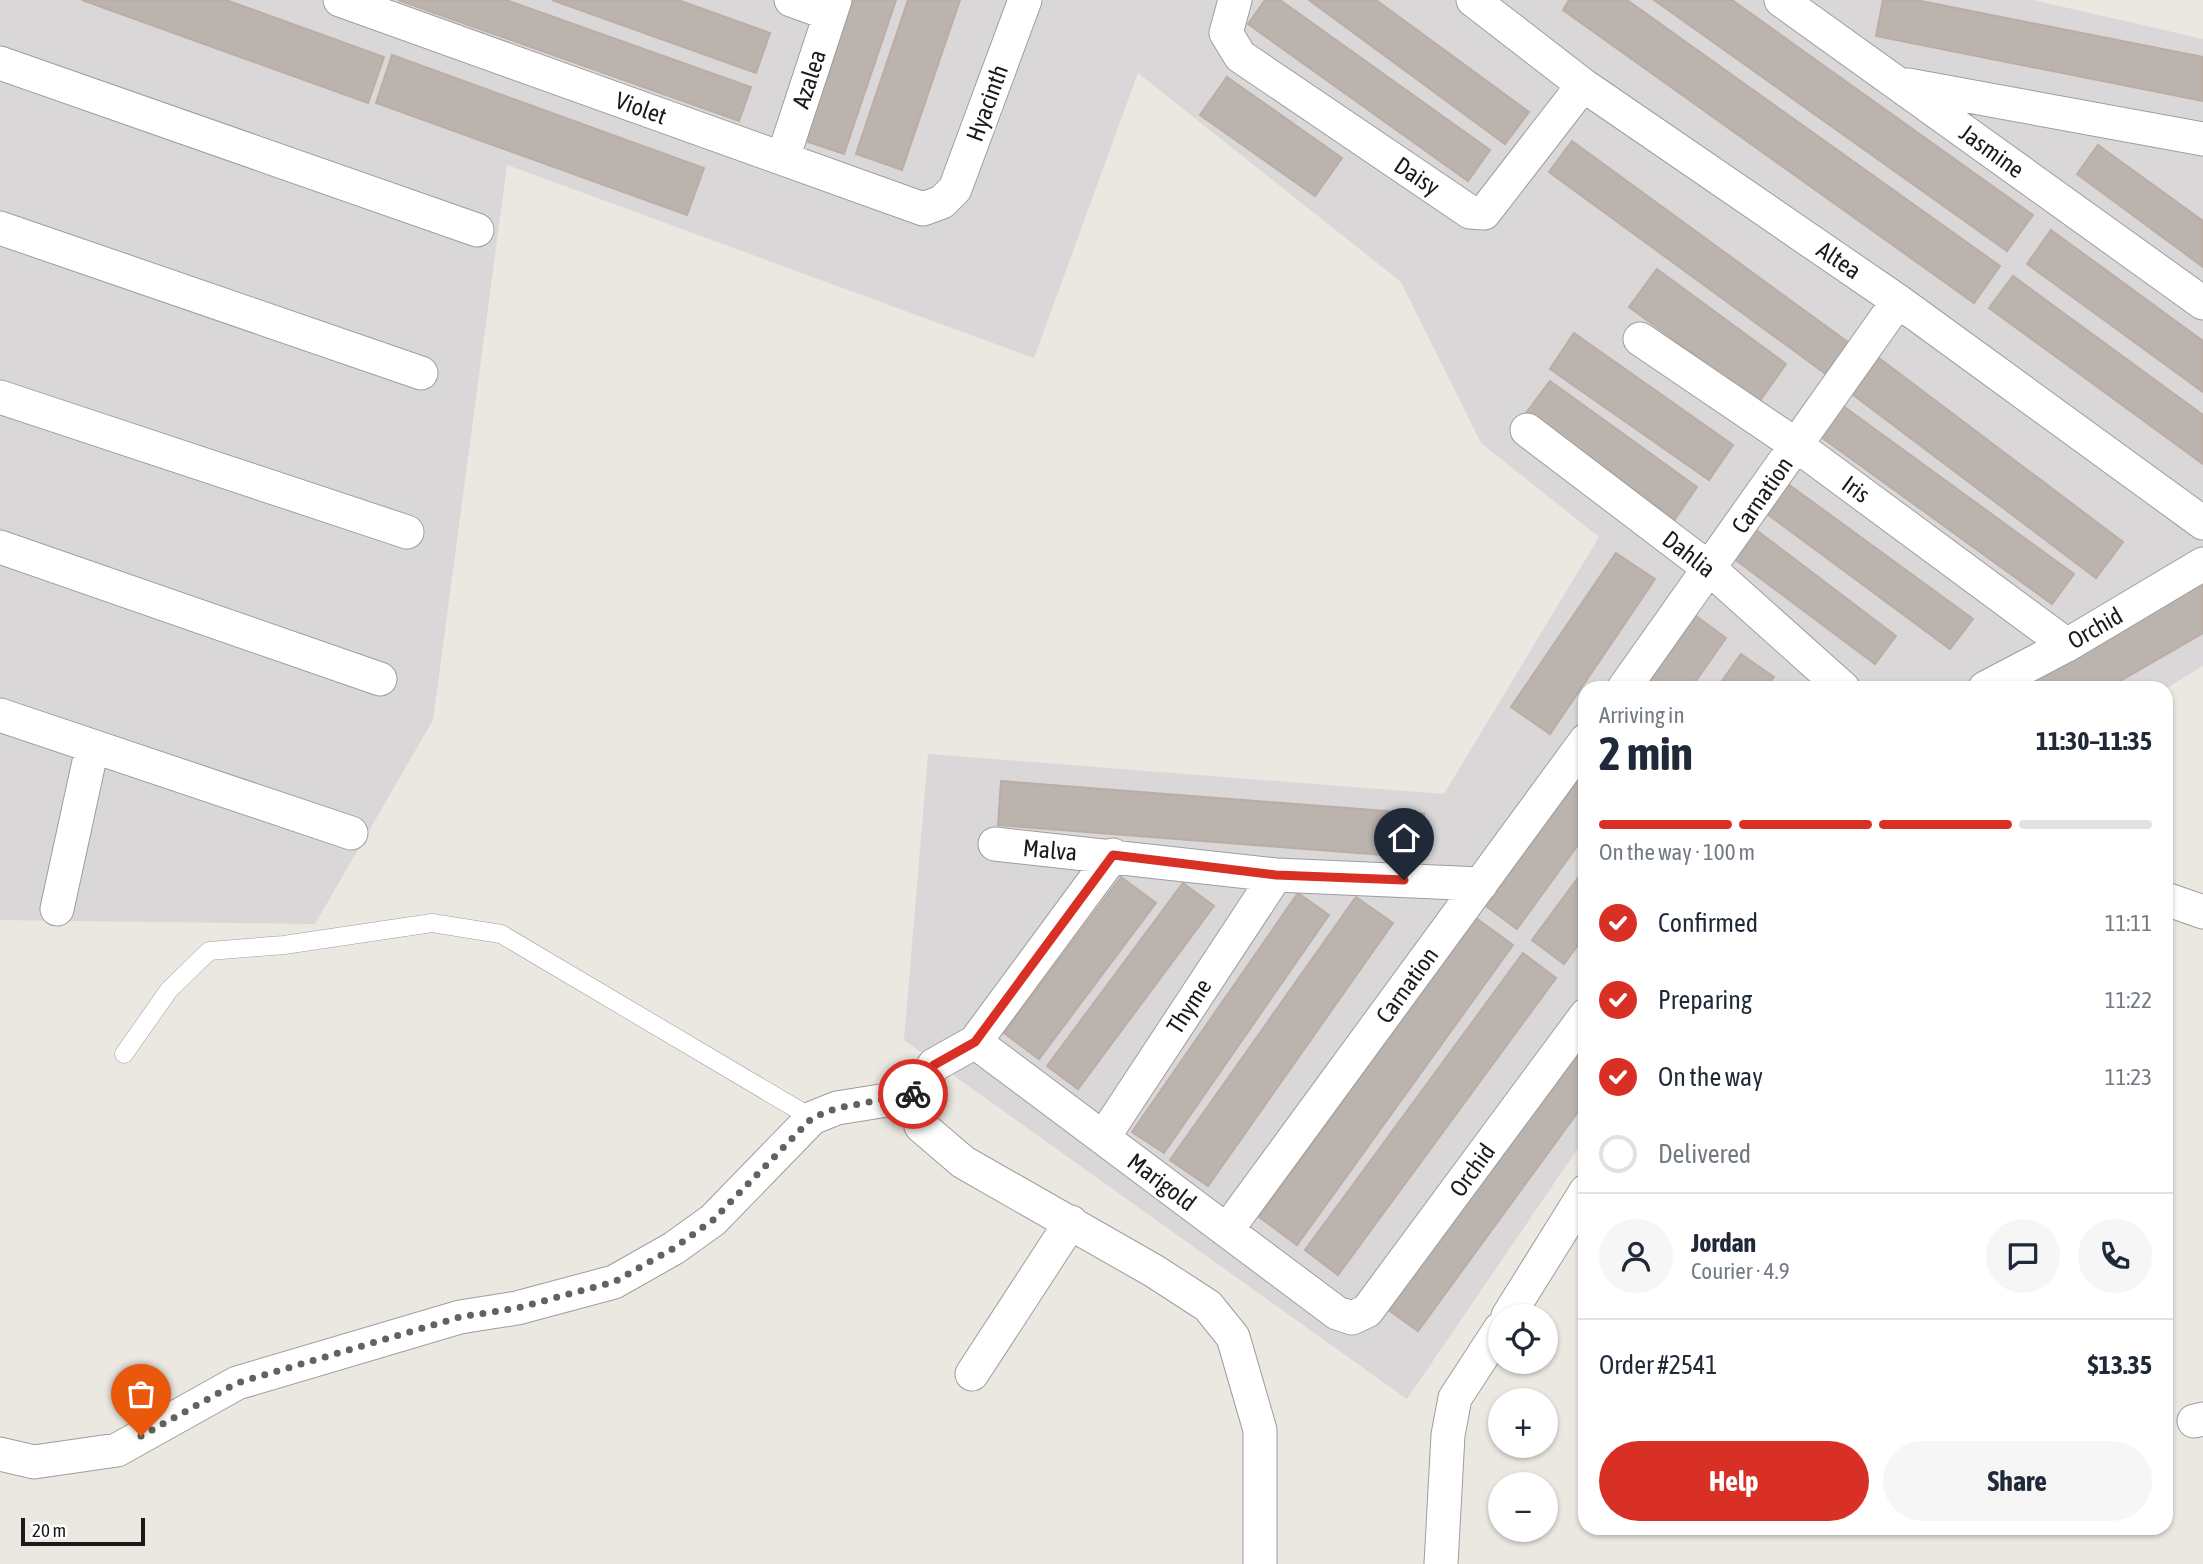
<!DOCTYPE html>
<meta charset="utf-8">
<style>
:root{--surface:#fff;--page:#f6f6f7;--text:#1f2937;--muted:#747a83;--line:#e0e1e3;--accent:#d93025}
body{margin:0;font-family:"Asap Condensed",sans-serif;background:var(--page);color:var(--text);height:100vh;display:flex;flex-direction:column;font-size:26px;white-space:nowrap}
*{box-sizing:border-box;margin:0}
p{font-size:23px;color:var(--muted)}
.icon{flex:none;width:38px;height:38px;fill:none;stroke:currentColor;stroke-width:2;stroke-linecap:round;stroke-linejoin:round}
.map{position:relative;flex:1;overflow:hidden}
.panel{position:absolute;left:1578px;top:681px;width:595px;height:854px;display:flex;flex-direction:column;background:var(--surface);border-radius:21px;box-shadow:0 2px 5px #0004}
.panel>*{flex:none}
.fabs{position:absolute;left:1488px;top:1304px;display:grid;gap:14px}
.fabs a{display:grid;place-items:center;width:70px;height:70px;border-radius:50%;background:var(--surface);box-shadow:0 2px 5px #0004;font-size:35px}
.scale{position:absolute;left:21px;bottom:18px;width:124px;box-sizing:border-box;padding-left:7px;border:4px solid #1a1a1a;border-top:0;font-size:19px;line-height:24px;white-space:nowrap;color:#1a1a1a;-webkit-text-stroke:5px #fff;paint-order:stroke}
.pin{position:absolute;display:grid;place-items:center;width:60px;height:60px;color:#fff;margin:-72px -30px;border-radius:50% 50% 50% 0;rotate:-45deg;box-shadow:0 0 7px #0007}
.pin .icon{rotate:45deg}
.courier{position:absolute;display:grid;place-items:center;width:70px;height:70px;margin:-35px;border:5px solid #d93025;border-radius:50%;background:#fff;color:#222;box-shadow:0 2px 9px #0007}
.overview em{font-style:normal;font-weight:700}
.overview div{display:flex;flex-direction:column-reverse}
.overview{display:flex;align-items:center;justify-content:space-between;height:119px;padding:0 21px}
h1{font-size:46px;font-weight:700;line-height:52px}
.bar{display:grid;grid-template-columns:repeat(4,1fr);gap:10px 7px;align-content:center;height:84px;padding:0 21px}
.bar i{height:9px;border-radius:5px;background:var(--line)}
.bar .selected{background:var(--accent)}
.bar p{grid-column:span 4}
.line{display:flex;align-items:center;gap:18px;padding:0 21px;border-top:2px solid var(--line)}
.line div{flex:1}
.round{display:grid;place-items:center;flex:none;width:74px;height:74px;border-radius:37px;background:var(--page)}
ol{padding:0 21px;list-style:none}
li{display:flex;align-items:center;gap:21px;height:77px}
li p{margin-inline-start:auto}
li .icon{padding:7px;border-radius:50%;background:var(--accent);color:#fff;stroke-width:4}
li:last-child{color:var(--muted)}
li i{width:38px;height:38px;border:4px solid var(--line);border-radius:50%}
.action{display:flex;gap:14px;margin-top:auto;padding:14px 21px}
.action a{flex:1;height:80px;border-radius:42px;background:var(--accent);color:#fff;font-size:28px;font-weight:700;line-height:80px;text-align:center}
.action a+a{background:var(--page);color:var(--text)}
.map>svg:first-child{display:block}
</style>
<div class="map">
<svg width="2203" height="1564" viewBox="0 0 2203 1564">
<rect width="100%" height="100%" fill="#ebe7e1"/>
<path fill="#d9d7d8" d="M0 0H2033L2203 39V666L2167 688H1586L1585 1138 1407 1399 904 1040 928 754 1444 794 1599 537 1481 443 1401 282 1138 73 1034 358 507 165 433 720 315 924 0 920Z"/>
<path fill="#bbb3ae" stroke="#bcada4" stroke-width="2" d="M82 0H226L384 57 368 103Z
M398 0H506L751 87 739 121Z
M552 0H678L770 33 756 73Z
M853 0H896L844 154 806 141Z
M908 0H960L902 170 856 154Z
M1265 0H1280L1490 150 1468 181 1248 24Z
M1309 0H1376L1529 112 1505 144Z
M1569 0H1627L2000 266 1974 303 1563 10Z
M1654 0H1732L2033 215 2007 251Z
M1883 0H1916L2203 57V101L1876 36Z
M392 55 704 168 687 215 376 103Z
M1227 77 1342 158 1315 196 1200 115Z
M1572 141 1849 343 1826 374 1549 172Z
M2098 145 2203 221V267L2077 174Z
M2051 230 2203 341V392L2027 264Z
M1657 269 1786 364 1759 402 1629 307Z
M2013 276 2203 415V464L1989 308Z
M1574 333 1733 445 1709 480 1550 369Z
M1879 358 2123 542 2096 578 1852 394Z
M1550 381 1697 487 1675 519 1526 413Z
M1839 403 2074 574 2052 604 1817 434Z
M1788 484 1973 619 1950 649 1767 514Z
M1755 529 1896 636 1875 664 1733 558Z
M1616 553 1655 579 1550 734 1511 707Z
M2203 583V633L2108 688H2022Z
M1696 616 1726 638 1691 688H1644Z
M1741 654 1774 677 1766 688H1717Z
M1586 768V834L1517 929 1486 906Z
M1001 781 1424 814 1421 858 998 825Z
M1586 867V934L1564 964 1532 940Z
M1121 877 1156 903 1039 1059 1004 1033Z
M1183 883 1214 906 1078 1089 1047 1066Z
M1298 893 1329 915 1164 1153 1132 1132Z
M1356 897 1393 923 1208 1186 1170 1160Z
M1476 918 1513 945 1297 1245 1259 1217Z
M1523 953 1556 978 1338 1275 1305 1250Z
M1581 1042 1586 1045V1101L1418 1331 1387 1309Z"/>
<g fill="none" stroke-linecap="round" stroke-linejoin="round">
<defs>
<path id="service" d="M124 1054 169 990 209 951 284 945 432 923 501 934 812 1118"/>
<path id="minor" d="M340 0 923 209 942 202 955 189 1025 0
M791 0 830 14
M1235 0 1226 33 1240 56 1470 212 1484 213 1583 85
M1473 0 1583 85 1898 301 2203 523
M1781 0 2203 303
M0 63 477 230
M1908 85 2203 139
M783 158 835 0
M0 228 421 373
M1640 339 1796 445 2067 645
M0 397 407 532
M1527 430 1710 569 1843 688
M0 547 380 679
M1624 688 1898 301
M1985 688 2067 645 2203 564
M0 715 351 833
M995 844 1276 875 1481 884
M2166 899 2203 912
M57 909 92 748
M975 1042 1337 1313 1352 1318 1367 1311 1586 1015
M912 1096 921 1126 963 1162 1154 1271 1208 1306 1233 1337 1260 1430V1564
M1103 1138 1276 875
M1227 1230 1586 740
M1508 1316 1586 1191
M972 1374 1071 1222
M2194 1421 2203 1419
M0 1454 34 1462 117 1450 237 1383 460 1317 517 1308 614 1282 674 1248 713 1220 812 1118 837 1108 912 1096 934 1065 975 1042 1113 855
M1441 1564 1448 1435 1455 1398 1500 1329"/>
</defs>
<use href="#service" stroke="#9e9e9e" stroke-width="19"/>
<use href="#minor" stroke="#9e9e9e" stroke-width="35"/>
<use href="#service" stroke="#fff" stroke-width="18"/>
<use href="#minor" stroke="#fff" stroke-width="33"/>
</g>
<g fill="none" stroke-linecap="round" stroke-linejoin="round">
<path stroke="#636260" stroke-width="7" stroke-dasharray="0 12.6" d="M141 1436 237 1383 460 1317 517 1308 614 1282 674 1248 713 1220 812 1118 837 1108 913 1094"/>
<path stroke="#d93025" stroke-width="9" d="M913 1094 934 1065 975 1042 1113 855 1276 875 1404 880"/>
</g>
<g text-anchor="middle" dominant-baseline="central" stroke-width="6" stroke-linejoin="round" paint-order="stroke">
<g font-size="24" fill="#1a1a1a" stroke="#fff">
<text transform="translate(809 79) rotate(-72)">Azalea</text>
<text transform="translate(987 103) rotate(-70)">Hyacinth</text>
<text transform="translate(641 108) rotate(20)">Violet</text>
<text transform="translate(1992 151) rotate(36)">Jasmine</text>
<text transform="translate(1417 176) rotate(34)">Daisy</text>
<text transform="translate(1839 260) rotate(34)">Altea</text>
<text transform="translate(1856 489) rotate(36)">Iris</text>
<text transform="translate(1762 495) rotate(-55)">Carnation</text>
<text transform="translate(1689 554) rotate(38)">Dahlia</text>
<text transform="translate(2095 628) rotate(-30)">Orchid</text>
<text transform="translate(1050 850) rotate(5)">Malva</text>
<text transform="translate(1407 985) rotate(-54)">Carnation</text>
<text transform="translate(1189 1006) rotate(-57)">Thyme</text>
<text transform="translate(1472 1170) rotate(-54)">Orchid</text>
<text transform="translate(1162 1182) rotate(37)">Marigold</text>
</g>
</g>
</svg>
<div class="fabs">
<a><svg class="icon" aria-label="locate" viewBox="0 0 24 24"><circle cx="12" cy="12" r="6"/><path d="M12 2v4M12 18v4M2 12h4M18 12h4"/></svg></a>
<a>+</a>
<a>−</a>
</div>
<div class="scale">20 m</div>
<div class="pin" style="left:141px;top:1436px;background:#ea580c"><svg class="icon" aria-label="bag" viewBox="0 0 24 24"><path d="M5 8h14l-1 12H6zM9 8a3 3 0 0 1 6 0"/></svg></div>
<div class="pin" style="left:1404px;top:880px;background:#1f2937"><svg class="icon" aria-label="home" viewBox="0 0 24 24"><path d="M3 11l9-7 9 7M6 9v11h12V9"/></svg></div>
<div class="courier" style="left:913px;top:1094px"><svg class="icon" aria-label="bike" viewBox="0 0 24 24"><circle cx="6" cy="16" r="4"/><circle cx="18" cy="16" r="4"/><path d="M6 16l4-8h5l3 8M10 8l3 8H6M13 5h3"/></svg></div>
<section class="panel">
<div class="overview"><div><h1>2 min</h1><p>Arriving in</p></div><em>11:30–11:35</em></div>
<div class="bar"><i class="selected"></i><i class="selected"></i><i class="selected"></i><i></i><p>On the way · 100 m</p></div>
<ol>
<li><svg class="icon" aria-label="check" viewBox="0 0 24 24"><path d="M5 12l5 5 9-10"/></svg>Confirmed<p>11:11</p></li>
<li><svg class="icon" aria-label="check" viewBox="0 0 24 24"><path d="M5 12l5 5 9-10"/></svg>Preparing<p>11:22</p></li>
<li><svg class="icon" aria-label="check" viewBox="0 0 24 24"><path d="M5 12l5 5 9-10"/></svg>On the way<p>11:23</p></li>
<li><i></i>Delivered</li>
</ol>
<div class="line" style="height:126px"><a class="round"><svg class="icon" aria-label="person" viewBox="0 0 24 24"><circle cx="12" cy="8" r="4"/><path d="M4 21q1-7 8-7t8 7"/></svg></a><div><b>Jordan</b><p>Courier · 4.9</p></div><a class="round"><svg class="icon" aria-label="chat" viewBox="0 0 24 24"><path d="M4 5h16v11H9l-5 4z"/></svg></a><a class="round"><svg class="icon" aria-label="phone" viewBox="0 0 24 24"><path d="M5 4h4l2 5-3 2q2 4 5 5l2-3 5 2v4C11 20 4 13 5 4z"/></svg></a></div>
<div class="line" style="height:91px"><div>Order #2541</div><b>$13.35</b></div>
<div class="action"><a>Help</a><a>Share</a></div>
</section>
</div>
